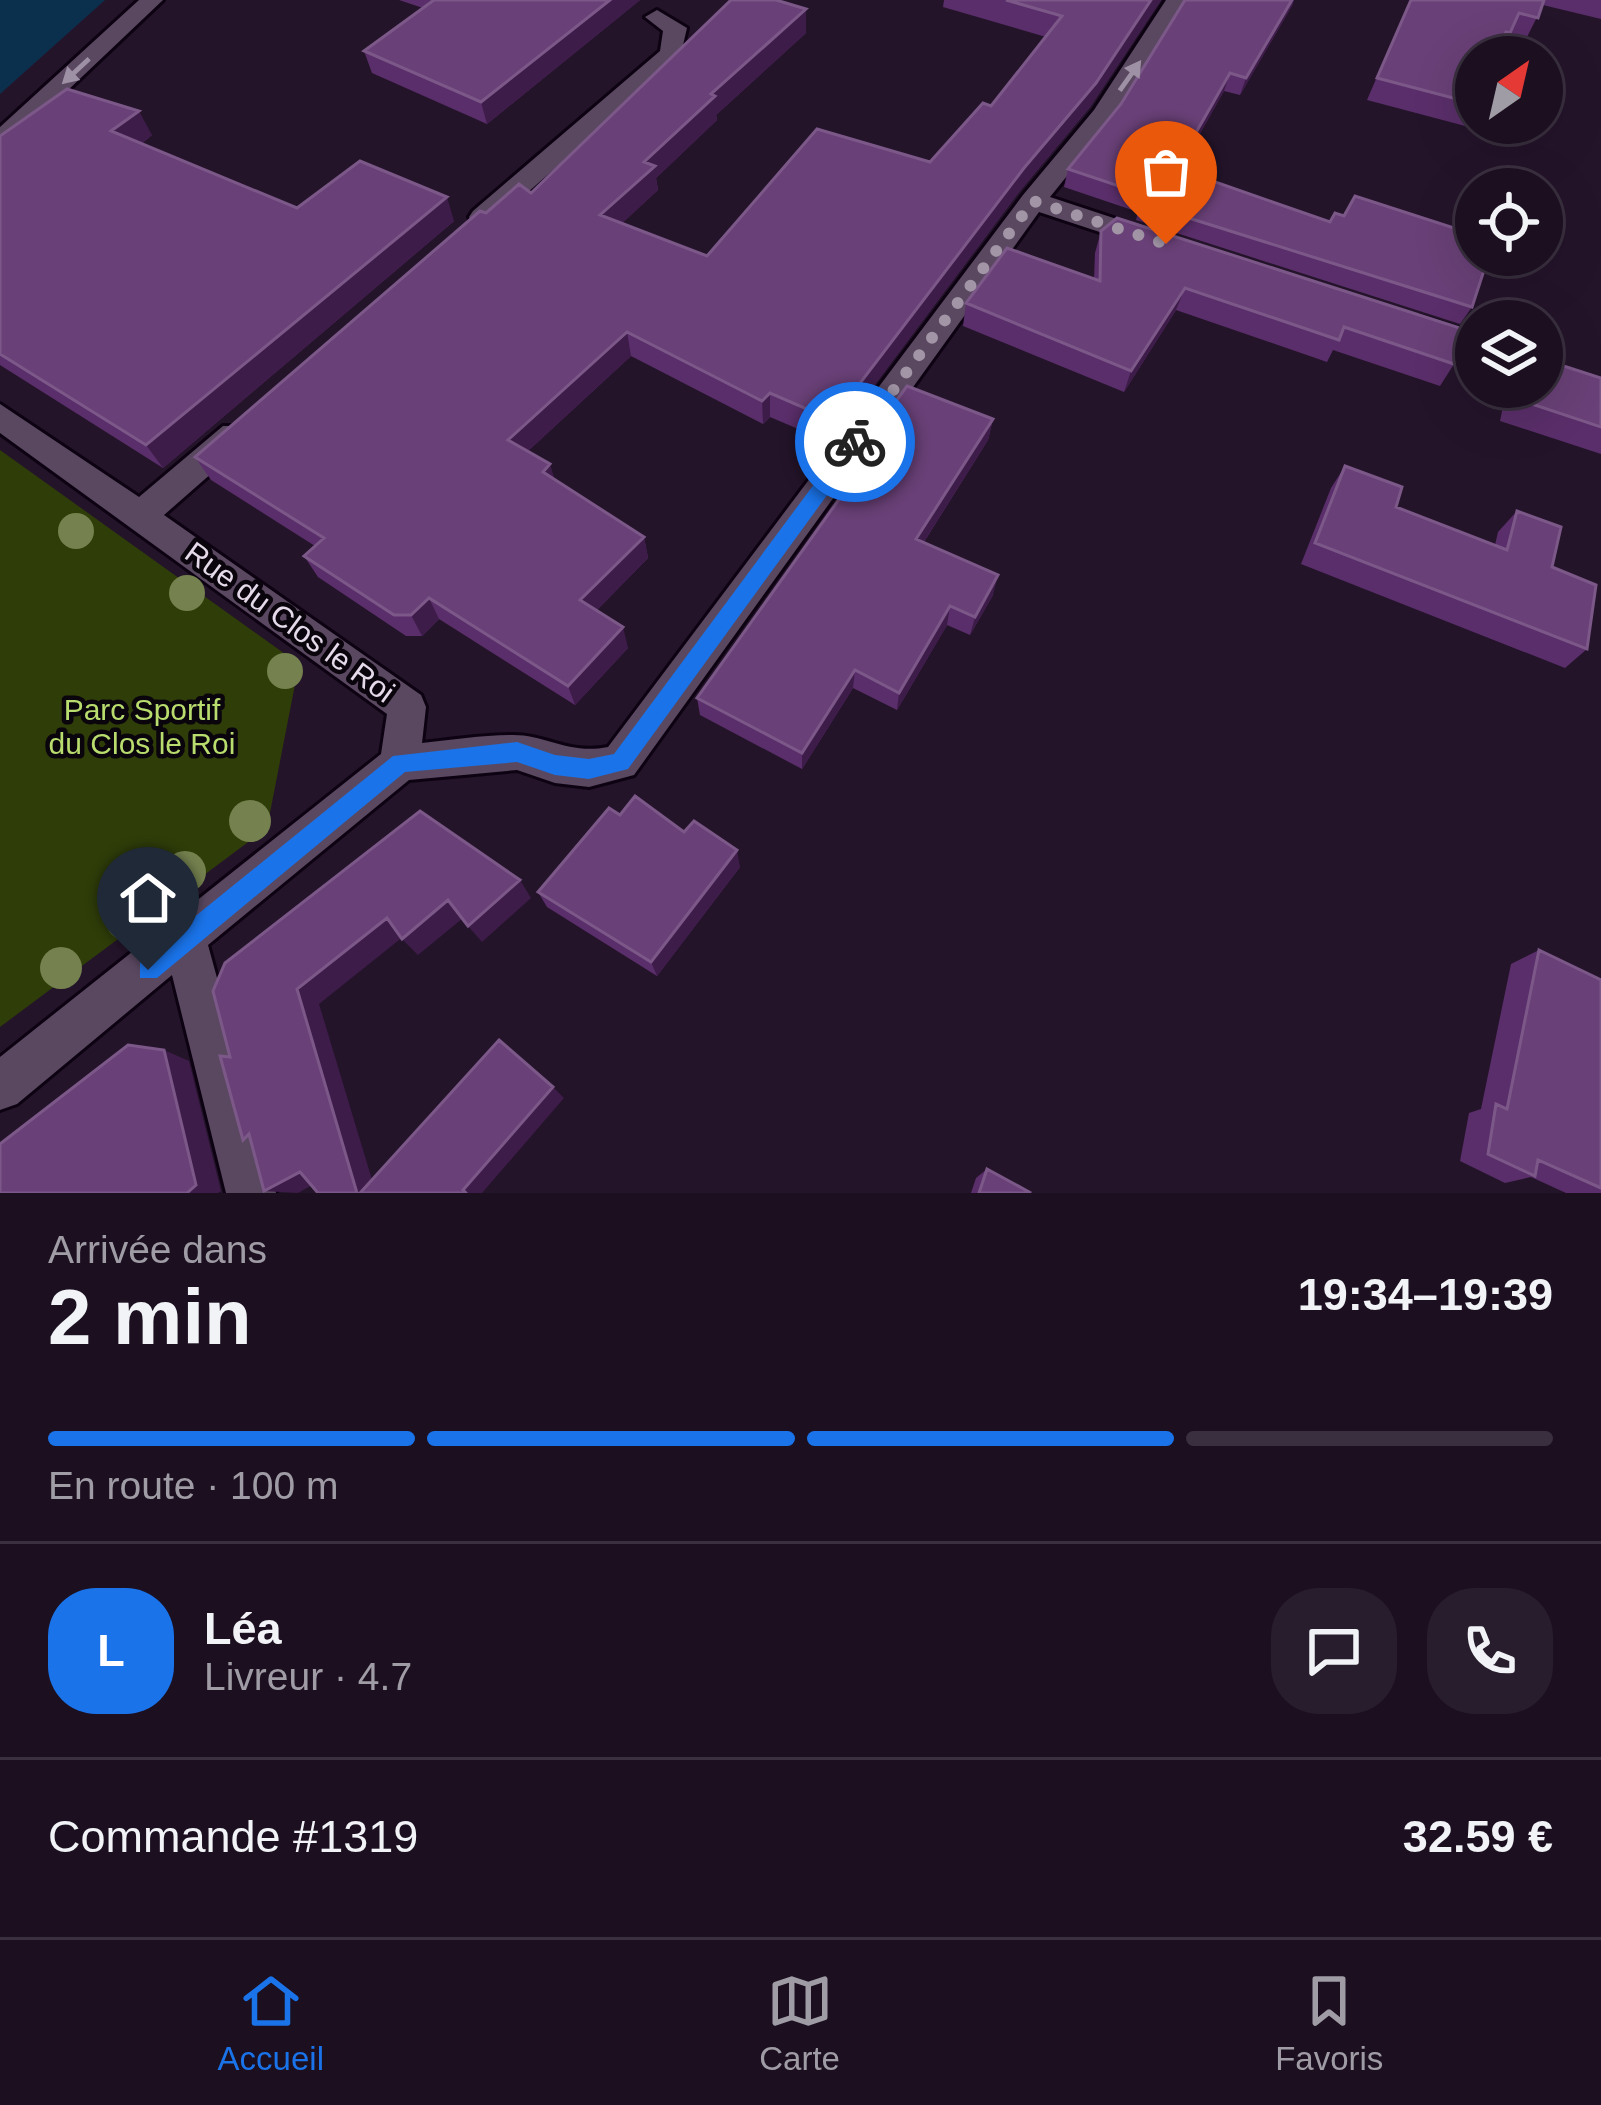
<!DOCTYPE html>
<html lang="fr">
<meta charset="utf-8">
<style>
:root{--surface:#1b0f20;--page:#281d2d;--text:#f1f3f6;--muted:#a09ca5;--line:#392f3e;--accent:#1a73e8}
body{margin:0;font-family:Helvetica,sans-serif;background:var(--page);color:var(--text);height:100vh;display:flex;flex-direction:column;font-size:45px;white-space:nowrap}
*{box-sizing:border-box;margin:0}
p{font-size:39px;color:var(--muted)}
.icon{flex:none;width:66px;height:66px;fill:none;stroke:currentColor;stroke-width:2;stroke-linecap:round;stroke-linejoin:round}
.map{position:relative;height:1193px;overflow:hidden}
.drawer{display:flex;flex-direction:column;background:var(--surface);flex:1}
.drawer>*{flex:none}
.needle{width:78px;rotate:34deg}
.controls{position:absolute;left:1455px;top:36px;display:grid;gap:24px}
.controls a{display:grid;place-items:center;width:108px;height:108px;border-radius:50%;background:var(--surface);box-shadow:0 12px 48px #0002,0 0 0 3px var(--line);font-size:60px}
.pin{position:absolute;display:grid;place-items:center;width:102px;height:102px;color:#fff;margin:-123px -51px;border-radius:50% 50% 50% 0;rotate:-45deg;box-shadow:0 0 12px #0007}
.pin .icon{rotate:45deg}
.courier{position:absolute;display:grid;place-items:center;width:120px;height:120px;margin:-60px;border:9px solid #1a73e8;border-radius:50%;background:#fff;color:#222;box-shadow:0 3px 15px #0007}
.summary em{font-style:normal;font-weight:600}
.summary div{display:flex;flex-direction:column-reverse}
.summary{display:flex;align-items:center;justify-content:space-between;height:204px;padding:0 48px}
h1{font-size:78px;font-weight:600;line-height:90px}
.bar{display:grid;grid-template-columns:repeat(4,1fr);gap:18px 12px;align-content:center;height:144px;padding:0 48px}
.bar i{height:15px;border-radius:9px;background:var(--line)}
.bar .active{background:var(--accent)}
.bar p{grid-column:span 4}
.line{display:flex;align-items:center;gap:30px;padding:0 48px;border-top:3px solid var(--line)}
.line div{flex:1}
.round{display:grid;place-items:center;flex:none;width:126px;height:126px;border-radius:48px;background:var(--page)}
.menu{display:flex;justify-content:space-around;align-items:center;height:168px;border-top:3px solid var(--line);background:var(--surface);font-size:33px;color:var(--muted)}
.menu a{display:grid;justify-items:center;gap:6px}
.menu .active{color:var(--accent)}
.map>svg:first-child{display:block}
</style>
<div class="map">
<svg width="1601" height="1193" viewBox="0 0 1601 1193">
<rect width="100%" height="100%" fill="#24142a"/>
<path fill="#2f3d09" d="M0 450 299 664 267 828 0 1027Z"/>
<path fill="#0b304e" d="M0 0H105L0 94Z"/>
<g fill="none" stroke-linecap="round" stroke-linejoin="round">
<defs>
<path id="minor" d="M139 0H163L9 146 0 149V127Z
M1166 0H1188L1113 119 1050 197 1165 235 1169 241 1165 247H1145L1039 212 634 775 589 787 555 783 517 770 409 780 208 945 276 1193H226L172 975 17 1104 0 1110V1057L381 754 387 714 0 433V404L139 497 223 426H245L250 435 245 444 164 515 421 695 426 707 422 743C451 740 482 735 511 735 546 734 568 755 608 747L1023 195 1094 110Z
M657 10 687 28 680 58 493 223H473L469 217 473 211 660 51 663 31 645 17Z
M1419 316 1476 334V356L1408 333 1404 326 1408 319Z"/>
</defs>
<use href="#minor" stroke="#0d0212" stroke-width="6"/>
<use href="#minor" fill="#5a4861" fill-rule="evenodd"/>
</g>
<g fill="#75824f">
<circle cx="76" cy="531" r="18"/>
<circle cx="187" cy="593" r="18"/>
<circle cx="285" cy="671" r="18"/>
<circle cx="250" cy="821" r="21"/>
<circle cx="185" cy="872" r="21"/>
<circle cx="127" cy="920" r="21"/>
<circle cx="61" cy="968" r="21"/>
</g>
<path fill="#5a2e6a" d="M399 0H640L487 124 372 73 364 51 423 8Z
M944 0H1161L1090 107 1019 192 831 443 770 417 763 424 631 356 528 451 555 480 644 537 648 558 596 611 628 648 575 705 439 619 422 636H406L318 577 304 556 315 546 211 480 195 457 486 213 531 193 806 9V33L716 115 717 120 656 178 658 190 621 224 707 256 930 162 991 106 1046 37 943 7Z
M1410 0H1601V19L1543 5 1526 39 1510 35 1498 57H1476V115L1469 127 1367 100Z
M1293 4 1240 95 1224 91 1177 174 1472 307 1460 324 1136 220 1138 212 1064 187 1068 169 1121 104Z
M152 135 141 144 297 208 454 221 163 468 0 365V136Z
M1101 231 1454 364 1440 386 1333 350 1327 362 1176 310 1124 392 963 326 966 303 1094 279 1095 253Z
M1601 378V454L1500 421 1507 387H1542Z
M993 419 988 440 924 542 993 595 970 635 947 625 897 710 853 688 802 769 700 715 697 698 867 458 869 438Z
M1345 466 1396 507 1495 545 1498 532 1517 511 1552 567 1587 649 1565 668 1301 564 1331 488Z
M620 815 684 832 740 867 657 976 547 907 538 892Z
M1539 950 1601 980V1193H1566L1531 1177 1505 1183 1460 1161 1469 1113 1481 1109 1511 964Z
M987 1169 1031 1193H971L976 1178Z"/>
<path fill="#3e1c4a" d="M610 0H640L487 124 481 102Z
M1151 0H1161L1090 107 1019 192 831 443 832 420Z
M1292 0H1294L1293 4 1240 95 1246 78Z
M806 9V33L716 115 717 120 656 178 658 190 604 240 600 215 644 162 711 94Z
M1230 73 1224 91 1163 198 1169 180Z
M139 111 152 135 125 156 111 131Z
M447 197 454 221 163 468 146 445Z
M1185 288 1176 310 1124 392 1131 371Z
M627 332 631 356 515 463 508 440Z
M770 393V417L763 424 762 401Z
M993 419 988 440 913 559 916 539Z
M550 464 557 487 543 472Z
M644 537 648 558 586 621 580 600Z
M998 575 993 595 970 635 975 617Z
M429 598 439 619 422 636 411 615Z
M950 606 947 625 897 710 899 693Z
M623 627 628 648 575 705 568 686Z
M855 670 853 688 802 769V753Z
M737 850 740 867 657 976 651 962Z
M520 880 531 898 482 942 468 926Z
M448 900 463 918 418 955 402 939Z
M387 918 404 936 319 1004 376 1193H357L297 989Z
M164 1050 189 1061 221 1191 218 1193H187Z
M553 1087 564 1098 482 1193H466L463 1190Z
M300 1172 323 1179 298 1193 264 1191Z"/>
<path fill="#694077" stroke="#7c5889" stroke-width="3" d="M434 0H610L481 102 364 51Z
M731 0H776L806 9 711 94 715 96 644 162 655 166 600 215 707 256 817 129 930 162 983 103 991 106 1062 16 1006 0H1151L1096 83 1024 168 832 420 770 393 762 401 627 332 508 440 550 464 543 472 644 537 580 600 623 627 568 686 429 598 411 615H394L304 556 324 538 195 457 480 211 486 213 519 184 531 193Z
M1185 0H1292L1246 78 1230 73 1169 180 1181 170 1330 222 1335 213 1344 216 1355 196 1476 235V255H1489L1472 307 1141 203 1149 196 1068 169 1121 104Z
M1411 0H1544L1538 18 1519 13 1510 33 1506 32 1498 57H1476V104L1377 78Z
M67 89 139 111 111 131 297 208 360 161 447 197 146 445 0 354V136Z
M1117 218 1466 330 1454 364 1344 327 1339 340 1185 288 1131 371 966 303 1007 248 1100 281 1101 231Z
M1542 359 1601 378V427L1517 399 1519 387H1542Z
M907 386 993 419 916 539 998 575 975 617 950 606 899 693 855 670 802 753 697 698 880 442 869 438Z
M1345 466 1402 487 1396 507 1507 550 1517 511 1561 527 1552 567 1596 585 1587 649 1315 543Z
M635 796 684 832 694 821 737 850 651 962 538 892 609 808 620 815Z
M420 811 520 880 468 926 448 900 402 939 387 918 297 989 357 1193H318L300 1172 264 1191 249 1134 243 1140 220 1056 230 1057 213 991 225 963Z
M1539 950 1601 980V1188L1538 1160 1535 1176 1488 1154 1496 1104 1507 1109Z
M499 1040 553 1087 463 1190 466 1193H360Z
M128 1045 164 1050 196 1185 187 1193H0V1144Z
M987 1169 1031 1193H979Z"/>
<defs><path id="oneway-solid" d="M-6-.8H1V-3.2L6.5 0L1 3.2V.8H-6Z" transform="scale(3)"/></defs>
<g fill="#9f91a5">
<use href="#oneway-solid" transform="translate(76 71) rotate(137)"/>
<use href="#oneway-solid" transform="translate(1130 76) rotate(-55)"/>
</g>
<path fill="#1a73e8" d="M855 436 862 437V447L628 769 589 779 555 775 517 762 405 772 157 978H140V961L393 756 517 742 555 755 589 759 614 754 849 437Z"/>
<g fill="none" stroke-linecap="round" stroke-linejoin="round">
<path stroke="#a195a6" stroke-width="12" stroke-dasharray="0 21.6" d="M855 442 1033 201 1166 244"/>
</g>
<g text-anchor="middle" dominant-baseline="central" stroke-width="9" stroke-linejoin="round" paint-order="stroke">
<g font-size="30" fill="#e4dae9" stroke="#0a040c">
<text transform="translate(290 622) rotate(36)">Rue du Clos le Roi</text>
</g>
<g font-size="30" fill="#b8dc6d" stroke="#0a040c">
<text x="142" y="709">Parc Sportif<tspan x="142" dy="34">du Clos le Roi</tspan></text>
</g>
</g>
</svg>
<div class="controls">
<a><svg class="needle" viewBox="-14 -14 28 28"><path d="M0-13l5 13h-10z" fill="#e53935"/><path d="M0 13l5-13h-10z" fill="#a09ca5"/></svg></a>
<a><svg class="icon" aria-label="locate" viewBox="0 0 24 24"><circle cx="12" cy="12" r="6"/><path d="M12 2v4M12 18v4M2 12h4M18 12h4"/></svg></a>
<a><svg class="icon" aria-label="layers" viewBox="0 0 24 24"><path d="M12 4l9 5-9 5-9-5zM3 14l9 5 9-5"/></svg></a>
</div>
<div class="pin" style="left:1166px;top:244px;background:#ea580c"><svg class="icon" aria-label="bag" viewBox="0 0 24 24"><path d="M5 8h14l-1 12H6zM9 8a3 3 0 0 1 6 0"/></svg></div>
<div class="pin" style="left:148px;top:970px;background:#1f2937"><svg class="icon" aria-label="home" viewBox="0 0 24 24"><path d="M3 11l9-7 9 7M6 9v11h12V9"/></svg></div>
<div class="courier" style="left:855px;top:442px"><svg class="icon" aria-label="bike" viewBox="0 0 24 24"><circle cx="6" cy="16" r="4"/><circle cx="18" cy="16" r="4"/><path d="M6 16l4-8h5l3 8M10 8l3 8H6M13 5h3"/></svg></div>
</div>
<section class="drawer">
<div class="summary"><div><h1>2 min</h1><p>Arrivée dans</p></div><em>19:34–19:39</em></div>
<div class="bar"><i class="active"></i><i class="active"></i><i class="active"></i><i></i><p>En route · 100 m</p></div>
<div class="line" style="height:216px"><b class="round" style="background:var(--accent);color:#fff">L</b><div><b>Léa</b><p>Livreur · 4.7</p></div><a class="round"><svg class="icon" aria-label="chat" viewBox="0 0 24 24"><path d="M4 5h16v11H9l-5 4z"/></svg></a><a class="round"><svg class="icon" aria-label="phone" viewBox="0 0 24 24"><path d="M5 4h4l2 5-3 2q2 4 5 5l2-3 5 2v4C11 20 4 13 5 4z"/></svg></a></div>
<div class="line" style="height:156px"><div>Commande #1319</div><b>32.59 €</b></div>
</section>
<nav class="menu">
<a class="active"><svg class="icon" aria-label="home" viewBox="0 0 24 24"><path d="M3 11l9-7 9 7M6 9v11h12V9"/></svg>Accueil</a>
<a><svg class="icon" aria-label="map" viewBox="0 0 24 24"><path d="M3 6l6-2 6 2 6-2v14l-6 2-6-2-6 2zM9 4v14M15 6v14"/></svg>Carte</a>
<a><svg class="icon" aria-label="saved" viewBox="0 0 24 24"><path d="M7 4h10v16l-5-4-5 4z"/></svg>Favoris</a>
</nav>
